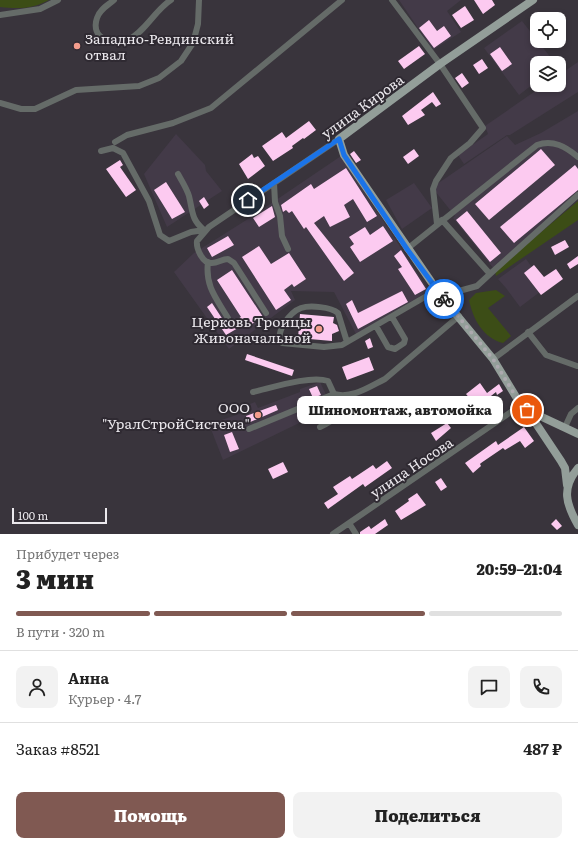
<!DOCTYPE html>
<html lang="ru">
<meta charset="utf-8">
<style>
:root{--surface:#fff;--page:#f2f2f2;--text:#222;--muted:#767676;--line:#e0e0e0;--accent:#805952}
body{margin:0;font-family:Literata,serif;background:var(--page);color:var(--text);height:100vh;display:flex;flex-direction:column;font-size:15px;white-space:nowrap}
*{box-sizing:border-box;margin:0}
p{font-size:13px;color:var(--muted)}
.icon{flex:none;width:22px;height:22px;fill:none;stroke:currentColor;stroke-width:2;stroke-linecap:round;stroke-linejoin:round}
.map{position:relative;height:534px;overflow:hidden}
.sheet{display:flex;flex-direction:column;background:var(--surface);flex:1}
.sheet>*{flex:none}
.buttons{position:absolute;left:530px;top:12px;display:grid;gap:8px}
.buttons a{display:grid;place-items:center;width:36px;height:36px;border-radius:8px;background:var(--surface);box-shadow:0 2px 6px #0003;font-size:20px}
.scale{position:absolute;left:12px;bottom:10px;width:95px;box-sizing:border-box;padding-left:4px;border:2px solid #ebe8ed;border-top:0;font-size:11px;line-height:14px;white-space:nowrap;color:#ebe8ed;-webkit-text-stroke:3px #2f2a32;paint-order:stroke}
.pin{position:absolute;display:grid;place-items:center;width:34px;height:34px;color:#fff;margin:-17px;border:2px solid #fff;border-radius:50%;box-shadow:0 1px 4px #0007}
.courier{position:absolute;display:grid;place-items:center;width:40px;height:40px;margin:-20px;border:3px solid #1a73e8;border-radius:50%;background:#fff;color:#222;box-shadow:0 1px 5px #0007}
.bubble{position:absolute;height:28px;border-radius:8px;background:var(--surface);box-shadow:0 2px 6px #0003;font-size:13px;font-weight:800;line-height:28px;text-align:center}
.overview em{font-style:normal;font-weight:800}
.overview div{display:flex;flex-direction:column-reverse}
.overview{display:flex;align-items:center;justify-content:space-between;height:68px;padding:0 16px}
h1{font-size:26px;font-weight:800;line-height:30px}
.bar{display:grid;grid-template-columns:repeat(4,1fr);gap:6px 4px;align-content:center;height:48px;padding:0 16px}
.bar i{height:5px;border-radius:3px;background:var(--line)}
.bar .active{background:var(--accent)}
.bar p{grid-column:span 4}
.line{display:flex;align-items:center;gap:10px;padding:0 16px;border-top:1px solid var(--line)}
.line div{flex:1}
.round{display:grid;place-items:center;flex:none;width:42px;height:42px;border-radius:8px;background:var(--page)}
.button{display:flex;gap:8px;margin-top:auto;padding:8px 16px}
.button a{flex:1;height:46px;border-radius:8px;background:var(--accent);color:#fff;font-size:16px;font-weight:800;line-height:46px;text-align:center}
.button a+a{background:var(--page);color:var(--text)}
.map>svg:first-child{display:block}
</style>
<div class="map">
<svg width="578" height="534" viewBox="0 0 578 534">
<rect width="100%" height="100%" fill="#39343c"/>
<path fill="#433a48" d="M399 0H461L447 11 461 32 433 50Z
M522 21 555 63H537V81L519 95 484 48Z
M578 62V92L510 135H507L464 164 458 155 488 134 485 126 544 85H559V75Z
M578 111V198L494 269 453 218 455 216 435 191 437 184 507 136 515 145 541 133Z
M176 134 205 165 206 171 222 191 167 227 144 174Z
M341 156 429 291 356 334 334 292 291 291 295 300 229 349 174 272 194 253 248 219Z
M414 183 432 208 402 229 386 200Z
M526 259 536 273 549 285 520 307 506 288 498 279Z
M320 382 332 407 223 460 209 424 252 410 250 404 255 402 258 408 300 392V389Z"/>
<path fill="#3c4d16" d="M0 0H49C33 9 18 9 0 7Z
M578 201V220L496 276 495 271Z
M496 290 505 296 488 308 511 336 503 343C483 338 473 319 469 300L476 293Z"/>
<path fill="#fccaf0" d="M474 0H492L495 5 483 14Z
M465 6 474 20 461 28 452 15Z
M429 20 437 31 444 26 451 36 434 48 419 28Z
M419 46 425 54 404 69 398 61Z
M500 47 512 64 502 71 490 54Z
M482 59 488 68 479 74 473 65Z
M462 73 469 83 462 88 455 78Z
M433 92 441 104 436 107 432 102 421 110 425 115 408 125 402 116Z
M309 121 316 130 304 139 303 138 292 146 293 148 273 161 262 146 282 132 286 138Z
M414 149 419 156 408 164 403 157Z
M541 149 555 165 489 220 475 204Z
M354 151 361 160 356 163 350 154Z
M252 154 254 158 258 156 265 166 248 179 239 164Z
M120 160 123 165 120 167 136 190 126 197 106 169Z
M575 165 578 169V190L514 243 500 227Z
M346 168 377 216 367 222 353 199 344 205 350 217 330 227 324 216 314 223 354 273 344 281 306 227 304 229 292 211 289 213 286 210 283 212 281 205 311 184 314 189Z
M166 182 185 212 172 219 154 190Z
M204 197 209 205 204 209 199 201Z
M272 206 275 217 259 227 253 218Z
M467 211 501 253 490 262 456 220Z
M383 226 393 241 360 262 350 247 354 244 349 237 365 227 370 235Z
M228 236 234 245 212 257 207 248Z
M565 240 569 247 555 255 551 247Z
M259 246 271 264 289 253 306 279 294 287 292 284 284 290 291 300 276 310 242 257Z
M401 250 426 289 415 295 398 269 402 267 394 256Z
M578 256V264L570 269 567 264Z
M534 265 544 277 556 269 563 279 541 295 524 273Z
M232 270 263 317 247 327 245 324 226 335 207 307 212 303 227 326 241 317 217 280Z
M402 291 408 302 358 329 346 304 352 300 358 313Z
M300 314 334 317 333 323 337 325 339 331 332 334V341L298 338Z
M370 338 373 347 368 349 365 341Z
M247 354 294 370 292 376 245 360Z
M369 357 374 370 347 380 342 367Z
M480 383 487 393 499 384 503 391 497 395 496 392 477 407 466 394Z
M317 386 321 395 313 398 309 389Z
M276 405 278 410 248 423 246 416Z
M447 423 451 428 436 441 431 433Z
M524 427 534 441 525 448 520 441 505 450 503 448 481 463 480 464 481 466 473 473 465 463 496 441 498 445Z
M232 432 239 449 230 452 224 435Z
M387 461 392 468 365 487 363 484 328 509 324 503 338 494 333 487 350 476 352 479 373 465 376 469Z
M283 462 288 472 273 479 268 469Z
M441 478 447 487 441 491 435 482Z
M417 493 426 505 401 520 395 511 409 501 408 499Z
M385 519 388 525 375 534H360V532L369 526 371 529Z
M556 519 562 526 557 530 551 524Z"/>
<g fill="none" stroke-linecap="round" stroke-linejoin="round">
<path stroke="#656b68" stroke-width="6" d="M114 0C108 5 99 10 97 18 90 38 112 47 128 40 145 32 155 10 171 0
M392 0 440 64 483 128 470 143 451 158 436 181 433 189 437 224
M0 15 40 9 58 0
M0 103 21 109H35L76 90 139 86 159 78 181 61 193 43 198 24 199 0
M115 142 127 135 173 123 211 108 342 0
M101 151 113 148 123 153 149 201 160 235 169 241 191 232 204 230C191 219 193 212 189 196 187 189 182 181 178 174
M274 183 275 202 280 216 282 236 288 249
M407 249 537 145C553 139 566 147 578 157
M208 262C205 286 216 298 228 318
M490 274 578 195
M441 296 477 286 490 274 442 220
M266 313 234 263 228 259C222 259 218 263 212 263 203 264 196 249 197 241L209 227 339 139
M376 326 388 347 395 349 404 343 405 339 392 317
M528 332 546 355 577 366
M347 342 338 313C331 307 310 305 301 308 290 312 274 333 282 343L324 347 342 345 437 290
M493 359 578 296
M253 392C271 388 310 375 328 381L334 394
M320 427C336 420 343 411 350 396
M565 427 571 414 578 408
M249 429 334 394C352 399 369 387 385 379L459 316
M349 523 356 534
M333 534 521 405"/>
<path stroke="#939e99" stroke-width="8" d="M533 0 440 64 339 139 344 155 441 296 493 359 521 405 527 410 561 461 565 468 567 485
M527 410 578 434
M578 468C561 488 566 504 578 525"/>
</g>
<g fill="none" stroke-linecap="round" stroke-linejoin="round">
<path stroke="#ada9af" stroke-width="4" stroke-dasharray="0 7.2" d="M444 299 493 359 521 405 527 410"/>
<path stroke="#1a73e8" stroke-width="5" d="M248 200 339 139 344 155 407 249 444 299"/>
</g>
<g fill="#f49d8d" stroke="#2f2a32" stroke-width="1.5">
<circle cx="77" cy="46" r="4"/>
<circle cx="319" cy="329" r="4"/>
<circle cx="258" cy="415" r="4"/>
</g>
<g text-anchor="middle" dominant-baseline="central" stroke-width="4" stroke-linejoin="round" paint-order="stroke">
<g font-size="14" fill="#ebe8ed" stroke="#2f2a32" text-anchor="end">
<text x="85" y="38" text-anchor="start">Западно-Ревдинский<tspan x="85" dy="16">отвал</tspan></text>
<text x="311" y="321">Церковь Троицы<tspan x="311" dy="16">Живоначальной</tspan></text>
<text x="250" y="407">ООО<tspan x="250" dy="16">"УралСтройСистема"</tspan></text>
</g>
<g font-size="14" fill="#ebe8ed" stroke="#2f2a32">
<text transform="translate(362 106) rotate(-36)">улица Кирова</text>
<text transform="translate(411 467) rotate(-34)">улица Носова</text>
</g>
</g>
</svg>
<div class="buttons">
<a><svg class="icon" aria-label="locate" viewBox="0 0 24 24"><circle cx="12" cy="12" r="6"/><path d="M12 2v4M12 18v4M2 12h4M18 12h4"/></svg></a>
<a><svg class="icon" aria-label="layers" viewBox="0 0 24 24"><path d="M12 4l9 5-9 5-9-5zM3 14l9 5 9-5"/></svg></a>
</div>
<div class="scale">100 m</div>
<div class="pin" style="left:527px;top:410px;background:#ea580c"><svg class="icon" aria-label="bag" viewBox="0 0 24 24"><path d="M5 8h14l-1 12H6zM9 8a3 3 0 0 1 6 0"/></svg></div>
<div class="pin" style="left:248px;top:200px;background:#1f2937"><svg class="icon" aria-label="home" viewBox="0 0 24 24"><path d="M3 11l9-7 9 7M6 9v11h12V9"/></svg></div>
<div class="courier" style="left:444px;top:299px"><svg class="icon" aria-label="bike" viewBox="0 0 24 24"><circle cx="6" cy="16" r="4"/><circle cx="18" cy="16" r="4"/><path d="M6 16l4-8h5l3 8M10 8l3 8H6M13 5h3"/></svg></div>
<div class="bubble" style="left:297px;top:396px;width:206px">Шиномонтаж, автомойка</div>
</div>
<section class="sheet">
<div class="overview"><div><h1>3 мин</h1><p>Прибудет через</p></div><em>20:59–21:04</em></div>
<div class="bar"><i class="active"></i><i class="active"></i><i class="active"></i><i></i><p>В пути · 320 m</p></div>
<div class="line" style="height:72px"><a class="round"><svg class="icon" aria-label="person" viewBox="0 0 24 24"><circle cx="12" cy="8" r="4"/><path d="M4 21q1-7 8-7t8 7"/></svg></a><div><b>Анна</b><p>Курьер · 4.7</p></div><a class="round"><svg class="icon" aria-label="chat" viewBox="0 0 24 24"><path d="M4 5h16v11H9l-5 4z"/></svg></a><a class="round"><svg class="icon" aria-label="phone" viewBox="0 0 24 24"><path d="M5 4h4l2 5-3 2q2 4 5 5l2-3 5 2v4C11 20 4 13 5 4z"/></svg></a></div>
<div class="line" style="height:52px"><div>Заказ #8521</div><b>487 ₽</b></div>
<div class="button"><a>Помощь</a><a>Поделиться</a></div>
</section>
